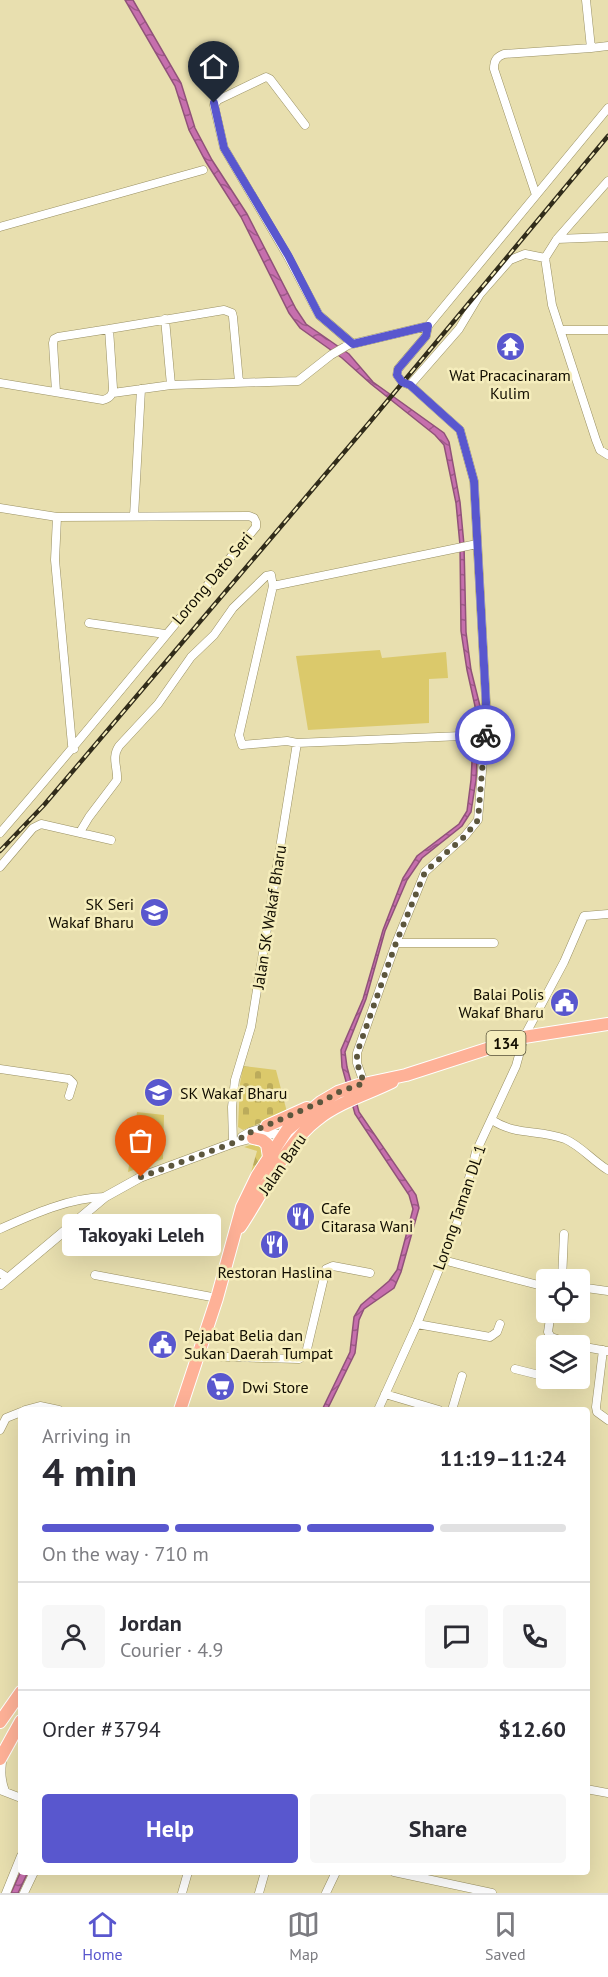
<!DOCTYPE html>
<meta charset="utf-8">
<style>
:root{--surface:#fff;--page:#f7f7f7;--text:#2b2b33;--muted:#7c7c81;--line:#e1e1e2;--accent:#5957ce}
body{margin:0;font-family:"PT Sans",sans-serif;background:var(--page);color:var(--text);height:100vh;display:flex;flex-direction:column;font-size:22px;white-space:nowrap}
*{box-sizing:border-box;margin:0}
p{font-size:20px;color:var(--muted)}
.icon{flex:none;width:33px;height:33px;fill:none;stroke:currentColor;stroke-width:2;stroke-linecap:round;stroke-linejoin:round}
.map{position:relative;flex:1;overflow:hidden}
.drawer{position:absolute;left:18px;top:1407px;width:572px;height:468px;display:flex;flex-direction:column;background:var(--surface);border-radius:6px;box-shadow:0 6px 24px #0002}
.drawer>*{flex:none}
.controls{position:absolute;left:536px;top:1269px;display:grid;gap:12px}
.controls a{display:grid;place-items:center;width:54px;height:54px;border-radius:6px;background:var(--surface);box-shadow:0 6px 24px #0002;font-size:30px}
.pin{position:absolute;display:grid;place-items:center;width:51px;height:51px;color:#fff;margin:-62px -26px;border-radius:50% 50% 50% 0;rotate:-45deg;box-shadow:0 0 6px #0007}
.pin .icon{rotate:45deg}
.courier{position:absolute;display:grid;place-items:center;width:60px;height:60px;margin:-30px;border:4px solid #5957ce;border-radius:50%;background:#fff;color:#222;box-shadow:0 2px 8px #0007}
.bubble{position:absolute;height:42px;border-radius:6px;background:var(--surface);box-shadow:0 6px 24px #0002;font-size:20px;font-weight:600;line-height:42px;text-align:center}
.overview em{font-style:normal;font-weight:600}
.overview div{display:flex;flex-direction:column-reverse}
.overview{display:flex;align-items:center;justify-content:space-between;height:102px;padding:0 24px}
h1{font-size:39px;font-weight:600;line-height:45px}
.bar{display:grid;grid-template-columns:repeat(4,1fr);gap:9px 6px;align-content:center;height:72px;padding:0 24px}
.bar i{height:8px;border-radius:4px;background:var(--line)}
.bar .selected{background:var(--accent)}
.bar p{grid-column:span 4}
.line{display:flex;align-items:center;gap:15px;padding:0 24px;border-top:2px solid var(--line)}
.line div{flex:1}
.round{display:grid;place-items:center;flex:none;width:63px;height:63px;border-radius:6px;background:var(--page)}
.button{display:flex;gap:12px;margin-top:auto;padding:12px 24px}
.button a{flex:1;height:69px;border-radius:6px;background:var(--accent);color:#fff;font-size:24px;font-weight:600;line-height:69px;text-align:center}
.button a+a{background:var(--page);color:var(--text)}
.tabs{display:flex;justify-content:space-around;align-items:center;height:84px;border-top:2px solid var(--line);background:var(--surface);font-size:16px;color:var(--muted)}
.tabs a{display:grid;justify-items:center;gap:3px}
.tabs .selected{color:var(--accent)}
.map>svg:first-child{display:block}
</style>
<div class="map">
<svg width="608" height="1893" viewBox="0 0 608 1893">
<defs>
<pattern id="forest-firs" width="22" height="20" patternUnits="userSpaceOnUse" patternTransform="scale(1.5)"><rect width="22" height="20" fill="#dbc96b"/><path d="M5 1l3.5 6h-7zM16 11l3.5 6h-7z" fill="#bbab5b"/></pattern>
<pattern id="cemetery-stones" width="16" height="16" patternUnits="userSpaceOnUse" patternTransform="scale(1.5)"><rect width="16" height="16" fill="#dbc96b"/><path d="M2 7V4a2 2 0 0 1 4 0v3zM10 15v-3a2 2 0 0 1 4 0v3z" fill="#bbab5b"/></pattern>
<pattern id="water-waves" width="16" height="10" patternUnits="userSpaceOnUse" patternTransform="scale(1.5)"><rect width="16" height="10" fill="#c66fad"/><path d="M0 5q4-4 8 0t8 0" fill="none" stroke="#9f5a8a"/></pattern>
</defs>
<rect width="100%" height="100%" fill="#e8dfaf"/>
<path fill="url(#forest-firs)" d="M253 1144 263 1146 264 1156 251 1179 250 1176 257 1151 244 1147Z"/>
<path fill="url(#cemetery-stones)" d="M243 1066 276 1070 287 1112 243 1130 238 1127 240 1084Z"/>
<path fill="#dbc96b" d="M380 650 382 658 446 652 448 678 429 679V723L308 730 296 656Z
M137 1112 164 1115 163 1159 128 1172Z"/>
<path fill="url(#water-waves)" stroke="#905279" stroke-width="1.5" d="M125 0H133L181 83 195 128 212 160 247 214 296 309 306 324 349 354 373 382 444 433 449 442 460 502 464 545 466 632 471 670 480 706 476 780 471 812 462 826 422 858 407 880 385 931 366 999 345 1052 347 1067 359 1112 416 1195 419 1208 401 1272 394 1288 364 1309 359 1320 355 1353 327 1410H322L350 1352 354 1317 361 1305 389 1281 397 1270 413 1209 409 1195 355 1114 342 1067 341 1050 363 999 383 930 403 878 417 856 459 824 467 811 471 780 475 706 467 670 461 631 460 545 456 503 444 445 435 435 371 384 342 358 300 328 289 313 241 217 206 162 189 130 175 86Z
M21 1871 28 1872 18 1893H11Z"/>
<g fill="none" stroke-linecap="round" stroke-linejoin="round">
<defs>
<path id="minor" d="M586 0 591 48 608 46
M305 125 270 79 266 77 218 100 214 105 224 148 287 255 319 315 353 344
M608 181 557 239 545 258 552 305 596 440 600 450 608 455
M536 195 494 69C494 61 496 57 504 54L591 48
M0 227 203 170
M557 239 608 237
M165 319 171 385
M561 330H608
M0 383 103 400C110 398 113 395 113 388L109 329 224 310 232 313 233 317 239 382
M410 385 459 329 480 294 510 260 525 254 545 258
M56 392 53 343 54 339 58 337 109 329
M113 393 171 385 298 381 331 355 348 345 428 326 608 108
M0 508 57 517 249 516 254 518 256 522V527C170 629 87 733 0 833
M134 516 141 389
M57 517 55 560 72 745 74 749
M273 586 477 544
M89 623 165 634
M80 832 89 817 117 780C118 767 111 758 119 746L158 704 191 657 214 635 233 608 266 576 271 575 273 586 239 735 242 745 287 741 297 743 485 735
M0 867 33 828 41 824 111 840
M396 943H494
M0 1069 69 1079 73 1083 69 1096
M364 1083 357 1063V1053L396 943 425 872 465 836 478 820 485 735 486 702 474 481 460 430 410 385 402 382 397 375 398 369 426 336 428 326
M492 1120C516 1136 539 1129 565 1139 581 1146 593 1161 608 1170
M233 1143 232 1107 235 1080 251 1027 297 743
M0 1229C31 1215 71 1197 105 1197
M443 1260 546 1287
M0 1273 8 1278
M95 1275 217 1298
M562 1280 564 1234
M579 1287 608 1291
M551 1312 548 1332 551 1337 578 1346
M417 1324 490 1337 497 1332 500 1324
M579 1346 607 1351
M603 1350 596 1407 597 1412 608 1420
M199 1356 299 1359 304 1356 307 1349 326 1269 333 1266 370 1273
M515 1369 539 1375 546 1358
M385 1394 439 1410
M25 1410 40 1406 59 1410
M378 1410 417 1324 450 1242 456 1227 476 1152 516 1066 524 1037 564 962 584 916 608 914
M452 1410 462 1376
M0 1430 6 1418 21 1412
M3 1754C1 1768 0 1778 5 1791
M586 1789 608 1793
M0 1790 21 1798
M394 1872 492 1893
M6 1893 21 1856
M24 1893 34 1872
M182 1893 188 1872
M259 1893 265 1872
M326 1893 336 1872"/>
<path id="tertiary" d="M242 1137 251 1132 271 1126
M0 1285 105 1197 141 1177 233 1143 267 1134H277L282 1137"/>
<path id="primary" d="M267 1126 307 1108
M253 1138 262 1140 267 1144 269 1157
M240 1227C263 1193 285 1144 318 1119 339 1102 368 1094 392 1082
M180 1410 217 1298 242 1207 257 1176 287 1130 321 1102 338 1092 359 1085 406 1075 524 1037 608 1024
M0 1722 21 1692
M0 1759 21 1721"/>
</defs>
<use href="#minor" stroke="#999063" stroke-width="9"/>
<use href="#tertiary" stroke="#999063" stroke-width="10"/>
<use href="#primary" stroke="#fff" stroke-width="14"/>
<use href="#minor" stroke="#fff" stroke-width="8"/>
<use href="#tertiary" stroke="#fff" stroke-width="9"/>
<use href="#primary" stroke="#feb197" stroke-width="12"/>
<defs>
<path id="rail" d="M0 851 44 805 369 423 608 136"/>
</defs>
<use href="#rail" stroke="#312c1a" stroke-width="4.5"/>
<use href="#rail" stroke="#f5edbc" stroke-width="2" stroke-dasharray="7" stroke-linecap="butt"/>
</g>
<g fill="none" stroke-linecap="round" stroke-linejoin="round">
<path stroke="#5c563d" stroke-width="6" stroke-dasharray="0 10.8" d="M141 1177 233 1143 251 1132 321 1102 339 1092 364 1083 357 1063V1053L396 943 425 872 465 836 478 820 485 735"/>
<path stroke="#5957ce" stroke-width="8" d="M214 103 224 148 288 255 319 315 353 344 428 326 426 336 398 369 397 375 402 382 410 385 460 430 474 481 486 702 485 735"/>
</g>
<defs>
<symbol id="temple-disc" viewBox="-11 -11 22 22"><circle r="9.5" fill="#5957ce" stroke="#f5edbc"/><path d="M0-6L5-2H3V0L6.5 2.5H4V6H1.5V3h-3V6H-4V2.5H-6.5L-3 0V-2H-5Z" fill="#fff"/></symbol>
<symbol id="school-disc" viewBox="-11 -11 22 22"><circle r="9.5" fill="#5957ce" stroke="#f5edbc"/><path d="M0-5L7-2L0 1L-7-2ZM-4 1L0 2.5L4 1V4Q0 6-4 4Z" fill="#fff"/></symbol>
<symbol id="civic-disc" viewBox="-11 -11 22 22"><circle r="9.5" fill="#5957ce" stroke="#f5edbc"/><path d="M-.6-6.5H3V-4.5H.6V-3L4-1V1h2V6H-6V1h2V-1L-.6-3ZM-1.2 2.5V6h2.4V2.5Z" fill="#fff"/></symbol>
<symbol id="restaurant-disc" viewBox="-11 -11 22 22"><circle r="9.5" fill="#5957ce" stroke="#f5edbc"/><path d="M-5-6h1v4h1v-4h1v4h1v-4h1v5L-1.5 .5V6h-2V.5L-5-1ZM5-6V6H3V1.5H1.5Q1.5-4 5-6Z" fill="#fff"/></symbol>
<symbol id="supermarket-disc" viewBox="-11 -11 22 22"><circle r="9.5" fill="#5957ce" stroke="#f5edbc"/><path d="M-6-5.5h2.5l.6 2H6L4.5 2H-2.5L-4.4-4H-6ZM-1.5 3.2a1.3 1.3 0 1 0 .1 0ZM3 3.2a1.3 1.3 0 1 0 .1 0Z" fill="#fff"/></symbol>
</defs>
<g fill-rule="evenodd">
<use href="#temple-disc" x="494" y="330" width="33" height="33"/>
<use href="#school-disc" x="138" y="896" width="33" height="33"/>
<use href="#civic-disc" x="548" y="986" width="33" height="33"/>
<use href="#school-disc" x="142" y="1076" width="33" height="33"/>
<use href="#restaurant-disc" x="284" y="1200" width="33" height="33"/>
<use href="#restaurant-disc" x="258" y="1228" width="33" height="33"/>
<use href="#civic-disc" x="146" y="1328" width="33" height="33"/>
<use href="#supermarket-disc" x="204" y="1370" width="33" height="33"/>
</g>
<g text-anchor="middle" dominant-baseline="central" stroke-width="5" stroke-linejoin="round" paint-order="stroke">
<rect fill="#f5edbc" stroke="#555038" stroke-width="1.5" x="486.5" y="1031" width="39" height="24" rx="4.5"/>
<g font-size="15" font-weight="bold" fill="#110d00">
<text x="506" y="1043">134</text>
</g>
<g font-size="16" fill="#110d00" stroke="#f5edbc" text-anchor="start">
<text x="510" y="375" text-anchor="middle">Wat Pracacinaram<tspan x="510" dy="18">Kulim</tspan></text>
<text x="134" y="904" text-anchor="end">SK Seri<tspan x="134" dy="18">Wakaf Bharu</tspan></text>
<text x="544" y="994" text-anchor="end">Balai Polis<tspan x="544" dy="18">Wakaf Bharu</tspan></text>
<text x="180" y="1093">SK Wakaf Bharu</text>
<text x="321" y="1208">Cafe<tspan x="321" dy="18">Citarasa Wani</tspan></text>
<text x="275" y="1272" text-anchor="middle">Restoran Haslina</text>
<text x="184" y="1335">Pejabat Belia dan<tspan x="184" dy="18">Sukan Daerah Tumpat</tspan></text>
<text x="242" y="1387">Dwi Store</text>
</g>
<g font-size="16" fill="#110d00" stroke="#f5edbc">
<text transform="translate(212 578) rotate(-50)">Lorong Dato Seri</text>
<text transform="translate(269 917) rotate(-81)">Jalan SK Wakaf Bharu</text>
<text transform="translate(282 1164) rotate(-55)">Jalan Baru</text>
<text transform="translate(459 1207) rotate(-71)">Lorong Taman DL 1</text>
</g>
</g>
</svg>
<div class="controls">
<a><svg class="icon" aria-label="locate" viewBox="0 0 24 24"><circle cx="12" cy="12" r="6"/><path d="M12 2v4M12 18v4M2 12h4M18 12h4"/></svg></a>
<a><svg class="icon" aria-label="layers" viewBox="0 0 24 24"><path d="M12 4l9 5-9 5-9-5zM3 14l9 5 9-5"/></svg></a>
</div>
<div class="pin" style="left:141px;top:1177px;background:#ea580c"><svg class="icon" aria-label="bag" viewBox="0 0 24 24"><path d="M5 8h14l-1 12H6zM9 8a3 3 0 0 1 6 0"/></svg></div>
<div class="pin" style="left:214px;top:103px;background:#1f2937"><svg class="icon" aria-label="home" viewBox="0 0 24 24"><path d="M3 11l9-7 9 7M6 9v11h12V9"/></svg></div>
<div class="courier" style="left:485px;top:735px"><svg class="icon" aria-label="bike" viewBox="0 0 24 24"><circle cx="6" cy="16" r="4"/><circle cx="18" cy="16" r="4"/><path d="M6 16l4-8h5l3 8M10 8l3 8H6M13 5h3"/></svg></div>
<div class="bubble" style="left:62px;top:1214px;width:159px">Takoyaki Leleh</div>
<section class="drawer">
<div class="overview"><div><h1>4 min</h1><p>Arriving in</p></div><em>11:19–11:24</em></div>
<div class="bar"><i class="selected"></i><i class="selected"></i><i class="selected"></i><i></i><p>On the way · 710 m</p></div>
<div class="line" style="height:108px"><a class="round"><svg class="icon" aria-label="person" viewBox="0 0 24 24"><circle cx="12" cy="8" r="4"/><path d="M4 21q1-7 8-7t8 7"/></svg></a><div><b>Jordan</b><p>Courier · 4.9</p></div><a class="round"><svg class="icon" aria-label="chat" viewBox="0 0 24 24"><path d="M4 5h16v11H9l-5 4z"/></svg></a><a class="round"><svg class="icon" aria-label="phone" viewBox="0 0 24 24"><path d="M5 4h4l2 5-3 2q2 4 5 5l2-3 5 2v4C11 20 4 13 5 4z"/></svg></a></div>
<div class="line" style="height:78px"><div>Order #3794</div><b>$12.60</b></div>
<div class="button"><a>Help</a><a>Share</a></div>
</section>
</div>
<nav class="tabs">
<a class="selected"><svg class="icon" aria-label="home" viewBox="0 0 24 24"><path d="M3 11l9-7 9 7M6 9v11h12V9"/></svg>Home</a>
<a><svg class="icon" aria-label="map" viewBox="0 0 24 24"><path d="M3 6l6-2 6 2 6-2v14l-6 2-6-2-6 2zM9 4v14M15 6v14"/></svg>Map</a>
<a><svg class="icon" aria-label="saved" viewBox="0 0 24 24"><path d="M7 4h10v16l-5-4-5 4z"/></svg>Saved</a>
</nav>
